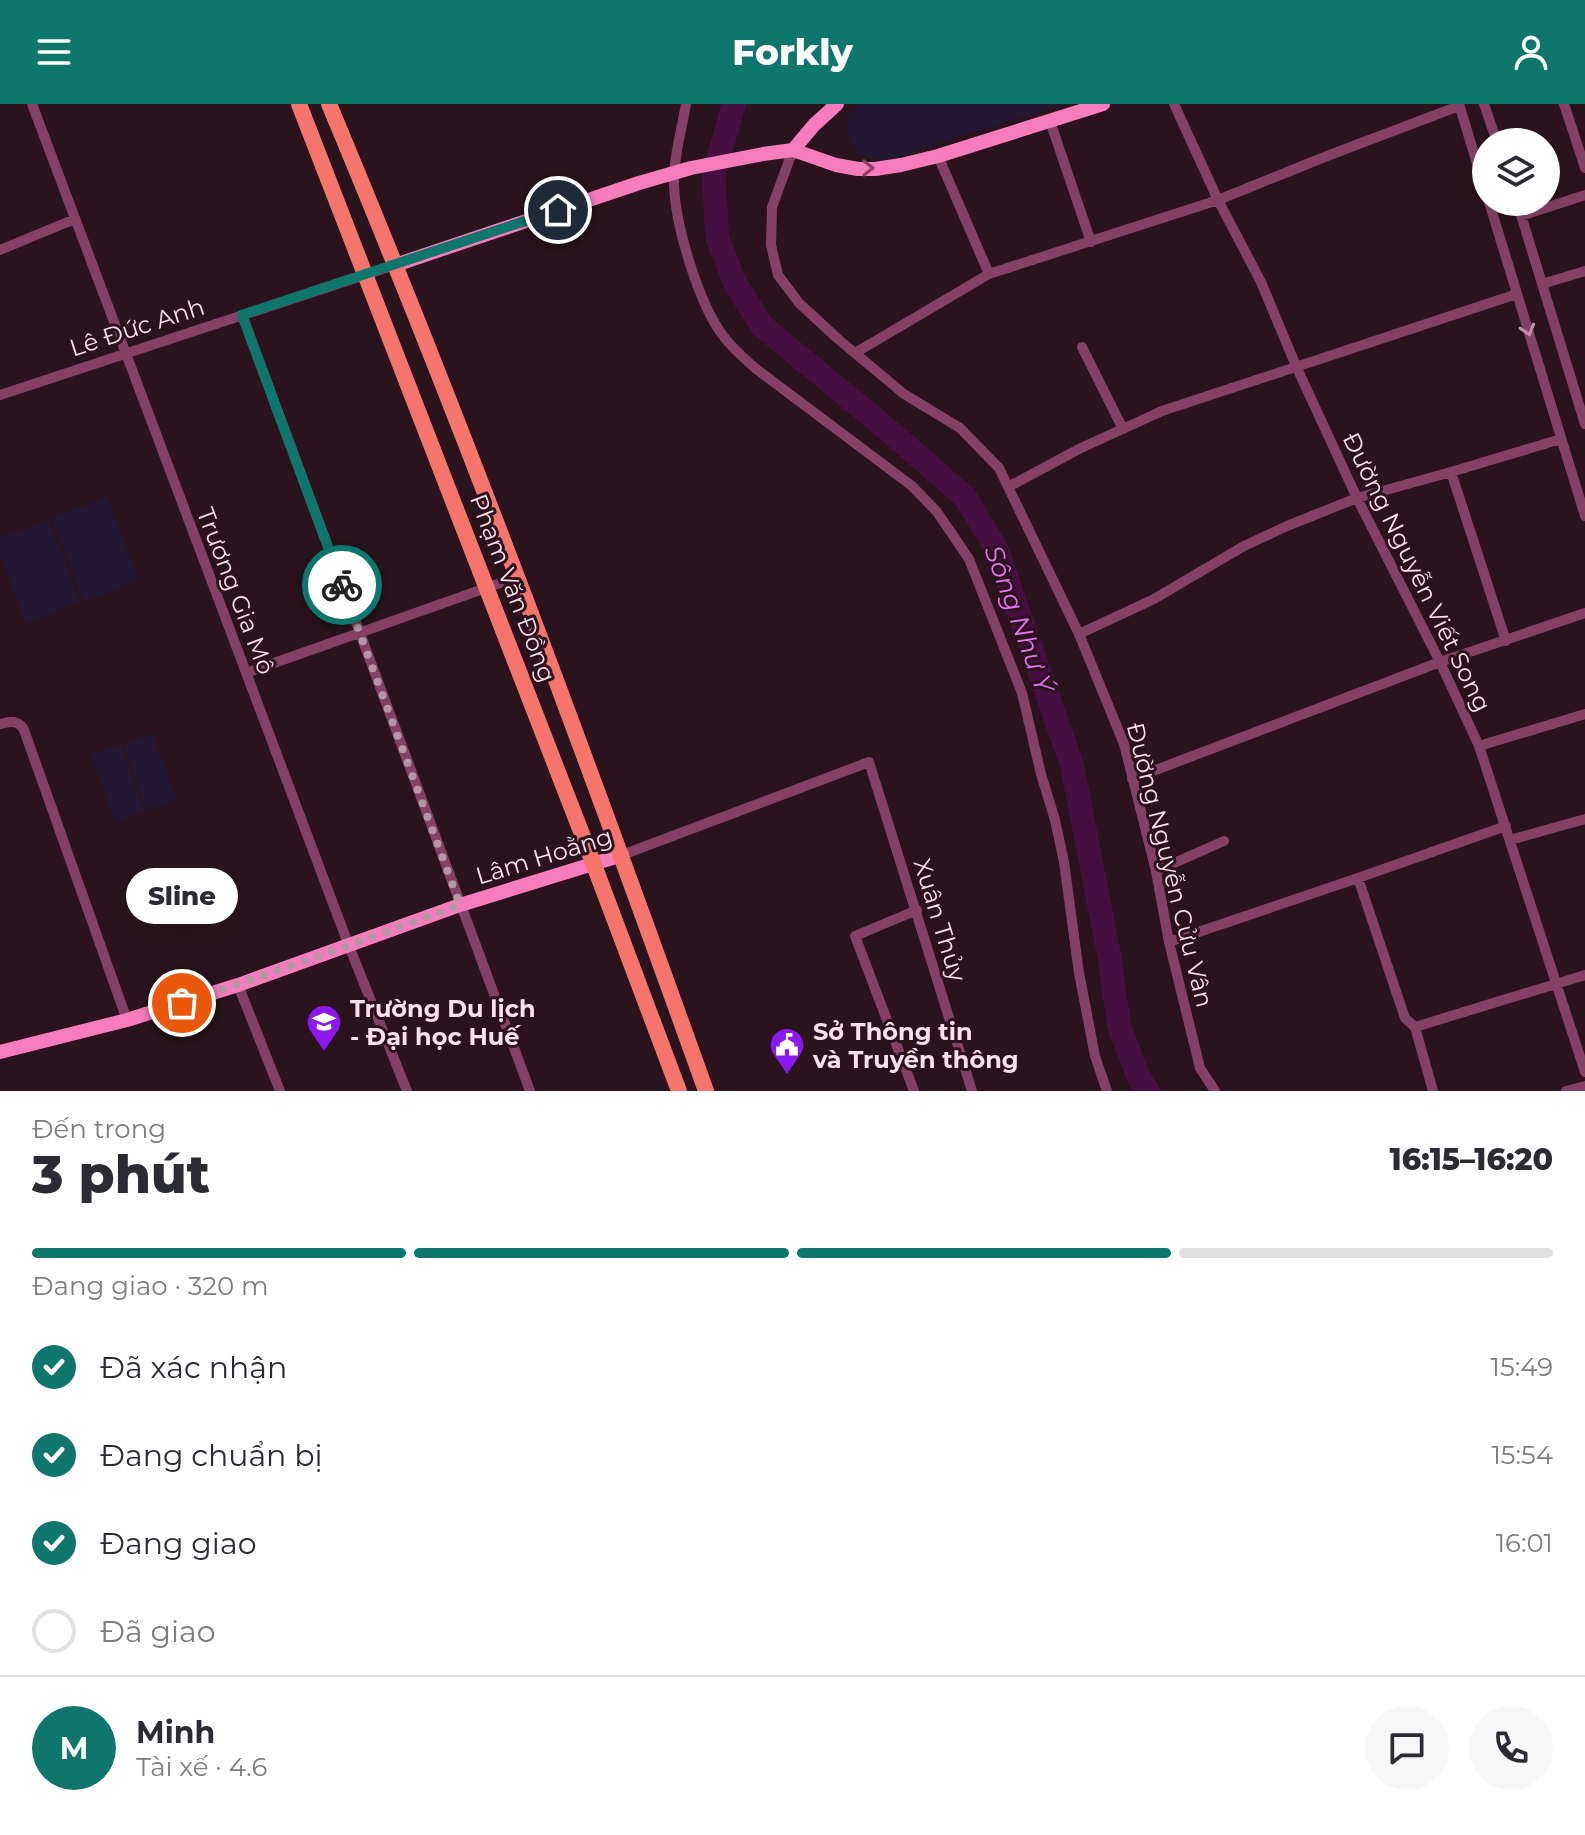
<!DOCTYPE html>
<html lang="vi">
<meta charset="utf-8">
<style>
:root{--surface:#fff;--page:#f7f7f7;--text:#2b2b33;--muted:#7c7c81;--line:#e1e1e2;--accent:#0f766e}
body{margin:0;font-family:Montserrat,sans-serif;background:var(--page);color:var(--text);height:100vh;display:flex;flex-direction:column;font-size:30px;white-space:nowrap}
*{box-sizing:border-box;margin:0}
p{font-size:26px;color:var(--muted)}
.icon{flex:none;width:44px;height:44px;fill:none;stroke:currentColor;stroke-width:2;stroke-linecap:round;stroke-linejoin:round}
.map{position:relative;height:987px;overflow:hidden}
.sheet{display:flex;flex-direction:column;background:var(--surface);flex:1}
.sheet>*{flex:none}
.fabs{position:absolute;left:1472px;top:24px;display:grid;gap:16px}
.fabs a{display:grid;place-items:center;width:88px;height:88px;border-radius:50%;background:var(--surface);box-shadow:0 8px 32px #0002;font-size:40px}
.pin{position:absolute;display:grid;place-items:center;width:68px;height:68px;color:#fff;margin:-34px;border:4px solid #fff;border-radius:50%;box-shadow:0 2px 8px #0007}
.courier{position:absolute;display:grid;place-items:center;width:80px;height:80px;margin:-40px;border:6px solid #0f766e;border-radius:50%;background:#fff;color:#222;box-shadow:0 2px 10px #0007}
.bubble{position:absolute;height:56px;border-radius:28px;background:var(--surface);box-shadow:0 8px 32px #0002;font-size:26px;font-weight:800;line-height:56px;text-align:center}
.head em{font-style:normal;font-weight:800}
.head div{display:flex;flex-direction:column-reverse}
.head{display:flex;align-items:center;justify-content:space-between;height:136px;padding:0 32px}
h1{font-size:52px;font-weight:800;line-height:60px}
.bar{display:grid;grid-template-columns:repeat(4,1fr);gap:12px 8px;align-content:center;height:96px;padding:0 32px}
.bar i{height:10px;border-radius:6px;background:var(--line)}
.bar .active{background:var(--accent)}
.bar p{grid-column:span 4}
.line{display:flex;align-items:center;gap:20px;padding:0 32px;border-top:2px solid var(--line)}
.line div{flex:1}
.round{display:grid;place-items:center;flex:none;width:84px;height:84px;border-radius:42px;background:var(--page)}
ol{padding:0 32px;list-style:none}
li{display:flex;align-items:center;gap:24px;height:88px}
li p{margin-inline-start:auto}
li .icon{padding:8px;border-radius:50%;background:var(--accent);color:#fff;stroke-width:4}
li:last-child{color:var(--muted)}
li i{width:44px;height:44px;border:4px solid var(--line);border-radius:50%}
header{display:flex;justify-content:space-between;align-items:center;height:104px;padding:0 32px;background:var(--accent);color:#fff;font-size:36px;font-weight:800}
.map>svg:first-child{display:block}
</style>
<header><svg class="icon" aria-label="menu" viewBox="0 0 24 24"><path d="M4 6h16M4 12h16M4 18h16"/></svg>Forkly<svg class="icon" aria-label="person" viewBox="0 0 24 24"><circle cx="12" cy="8" r="4"/><path d="M4 21q1-7 8-7t8 7"/></svg></header>
<div class="map">
<svg width="1585" height="987" viewBox="0 0 1585 987">
<rect width="100%" height="100%" fill="#2a131c"/>
<path fill="#221633" d="M858 0H1066C1025 13 983 25 942 38 920 45 892 59 870 54 857 52 850 39 848 27 845 16 850 8 858 0Z
M107 393 139 476 84 498 52 414Z
M49 415 81 498 26 519 0 451V434Z
M153 629 177 696 147 707 123 640Z
M121 641 145 708 115 718 91 651Z"/>
<g fill="none" stroke-linecap="round" stroke-linejoin="round">
<path stroke="#460f42" stroke-width="24" d="M734 0 714 69 717 133 735 179 762 222 887 325 965 393 996 444 1072 661 1110 856 1119 922 1139 974 1148 987"/>
<path stroke="#854165" stroke-width="10" d="M32 0 349 842 407 987
M686 0C682 25 673 55 674 80 675 121 699 201 724 233 733 245 744 254 755 264L912 382 937 408 969 455 1022 589 1041 670 1055 716 1064 758 1079 869 1095 952 1107 987
M1174 0 1218 96 1261 178 1296 262 1357 394 1440 558 1479 642 1585 968
M1459 0 1486 89
M1484 0 1497 38
M1564 0 1585 64
M1050 17 1091 138
M793 46 772 103 771 141 778 171 799 199 838 235 904 290 960 324 999 364 1079 530 1124 640 1156 767 1169 838 1200 964 1215 987
M938 52 989 170
M1489 98 1585 412
M1517 98 1585 320
M1521 112 1585 91
M0 146 75 115
M1542 180 1585 167
M242 211 530 987
M1082 243 1123 325
M855 249 989 170 1218 96 1327 52 1459 2
M0 291 395 161
M1451 368 1506 537
M1008 383 1081 344 1162 307 1517 190
M1079 530 1154 495 1244 442 1287 422 1357 394 1451 368 1561 335
M246 569 517 473
M0 620C10 618 18 615 24 626L127 916
M1479 642 1585 610
M1132 675 1440 558 1585 509
M1510 736 1585 715
M622 751 869 658 972 987
M1156 767 1224 737
M1358 774 1405 914 1415 923 1585 871
M1169 838 1358 774 1506 722
M238 881 280 987
M1415 923 1433 987
M914 987 855 832 917 806
M1566 987 1585 982"/>
<path stroke="#f67cbd" stroke-width="14" d="M793 46 814 21 837 0
M395 161 639 79 691 64 763 50 793 46 836 61 858 65H875L901 61 938 52 1103 0
M0 948 127 916 238 881 460 801 622 751"/>
<path stroke="#f5756d" stroke-width="16" d="M299 0 594 761 679 987
M329 0C465 325 587 655 706 987"/>
</g>
<defs><path id="oneway-chevron" d="M-2-3.5L2.5 0L-2 3.5" fill="none" stroke-width="1.6" stroke-linecap="round" stroke-linejoin="round" transform="scale(2)"/></defs>
<use stroke="#864264" href="#oneway-chevron" transform="translate(868 64)"/>
<use stroke="#c190a8" href="#oneway-chevron" transform="translate(1528 226) rotate(73)"/>
<g fill="none" stroke-linecap="round" stroke-linejoin="round">
<path stroke="#b397a3" stroke-width="8" stroke-dasharray="0 14.4" d="M182 899 294 861 460 801 342 481"/>
<path stroke="#0f766e" stroke-width="10" d="M342 481 242 211 558 106"/>
</g>
<defs>
<symbol id="university-pin" viewBox="-11 -11 22 30"><path d="M0 17L-7.5 6A9.5 9.5 0 1 1 7.5 6Z" fill="#8b18ef" stroke="#2a131c"/><path d="M0-5L7-2L0 1L-7-2ZM-4 1L0 2.5L4 1V4Q0 6-4 4Z" fill="#fff"/></symbol>
<symbol id="civic-pin" viewBox="-11 -11 22 30"><path d="M0 17L-7.5 6A9.5 9.5 0 1 1 7.5 6Z" fill="#8b18ef" stroke="#2a131c"/><path d="M-.6-6.5H3V-4.5H.6V-3L4-1V1h2V6H-6V1h2V-1L-.6-3ZM-1.2 2.5V6h2.4V2.5Z" fill="#fff"/></symbol>
</defs>
<g fill-rule="evenodd">
<use href="#university-pin" x="304" y="898" width="40" height="54"/>
<use href="#civic-pin" x="767" y="921" width="40" height="54"/>
</g>
<g text-anchor="middle" dominant-baseline="central" stroke-width="6" stroke-linejoin="round" paint-order="stroke">
<g font-size="24" fill="#fddeec" stroke="#2a131c">
<text transform="translate(137 223) rotate(-18)">Lê Đức Anh</text>
<text transform="translate(1417 468) rotate(64)">Đường Nguyễn Viết Song</text>
<text transform="translate(513 484) rotate(69)">Phạm Văn Đồng</text>
<text transform="translate(236 487) rotate(69)">Trương Gia Mô</text>
<text transform="translate(544 752) rotate(-17)">Lâm Hoằng</text>
<text transform="translate(1170 761) rotate(76)">Đường Nguyễn Cửu Vân</text>
<text transform="translate(940 816) rotate(73)">Xuân Thủy</text>
</g>
<g font-size="24" font-weight="bold" fill="#fddeec" stroke="#2a131c" text-anchor="start">
<text x="350" y="904">Trường Du lịch<tspan x="350" dy="28">- Đại học Huế</tspan></text>
<text x="813" y="927">Sở Thông tin<tspan x="813" dy="28">và Truyền thông</tspan></text>
</g>
<g font-size="26" font-style="italic" fill="#e873f5" stroke="#2a131c">
<text transform="translate(1019 515) rotate(70)">Sông Như Ý</text>
</g>
</g>
</svg>
<div class="fabs">
<a><svg class="icon" aria-label="layers" viewBox="0 0 24 24"><path d="M12 4l9 5-9 5-9-5zM3 14l9 5 9-5"/></svg></a>
</div>
<div class="pin" style="left:182px;top:899px;background:#ea580c"><svg class="icon" aria-label="bag" viewBox="0 0 24 24"><path d="M5 8h14l-1 12H6zM9 8a3 3 0 0 1 6 0"/></svg></div>
<div class="pin" style="left:558px;top:106px;background:#1f2937"><svg class="icon" aria-label="home" viewBox="0 0 24 24"><path d="M3 11l9-7 9 7M6 9v11h12V9"/></svg></div>
<div class="courier" style="left:342px;top:481px"><svg class="icon" aria-label="bike" viewBox="0 0 24 24"><circle cx="6" cy="16" r="4"/><circle cx="18" cy="16" r="4"/><path d="M6 16l4-8h5l3 8M10 8l3 8H6M13 5h3"/></svg></div>
<div class="bubble" style="left:126px;top:764px;width:112px">Sline</div>
</div>
<section class="sheet">
<div class="head"><div><h1>3 phút</h1><p>Đến trong</p></div><em>16:15–16:20</em></div>
<div class="bar"><i class="active"></i><i class="active"></i><i class="active"></i><i></i><p>Đang giao · 320 m</p></div>
<ol>
<li><svg class="icon" aria-label="check" viewBox="0 0 24 24"><path d="M5 12l5 5 9-10"/></svg>Đã xác nhận<p>15:49</p></li>
<li><svg class="icon" aria-label="check" viewBox="0 0 24 24"><path d="M5 12l5 5 9-10"/></svg>Đang chuẩn bị<p>15:54</p></li>
<li><svg class="icon" aria-label="check" viewBox="0 0 24 24"><path d="M5 12l5 5 9-10"/></svg>Đang giao<p>16:01</p></li>
<li><i></i>Đã giao</li>
</ol>
<div class="line" style="height:144px"><b class="round" style="background:var(--accent);color:#fff">M</b><div><b>Minh</b><p>Tài xế · 4.6</p></div><a class="round"><svg class="icon" aria-label="chat" viewBox="0 0 24 24"><path d="M4 5h16v11H9l-5 4z"/></svg></a><a class="round"><svg class="icon" aria-label="phone" viewBox="0 0 24 24"><path d="M5 4h4l2 5-3 2q2 4 5 5l2-3 5 2v4C11 20 4 13 5 4z"/></svg></a></div>
</section>
